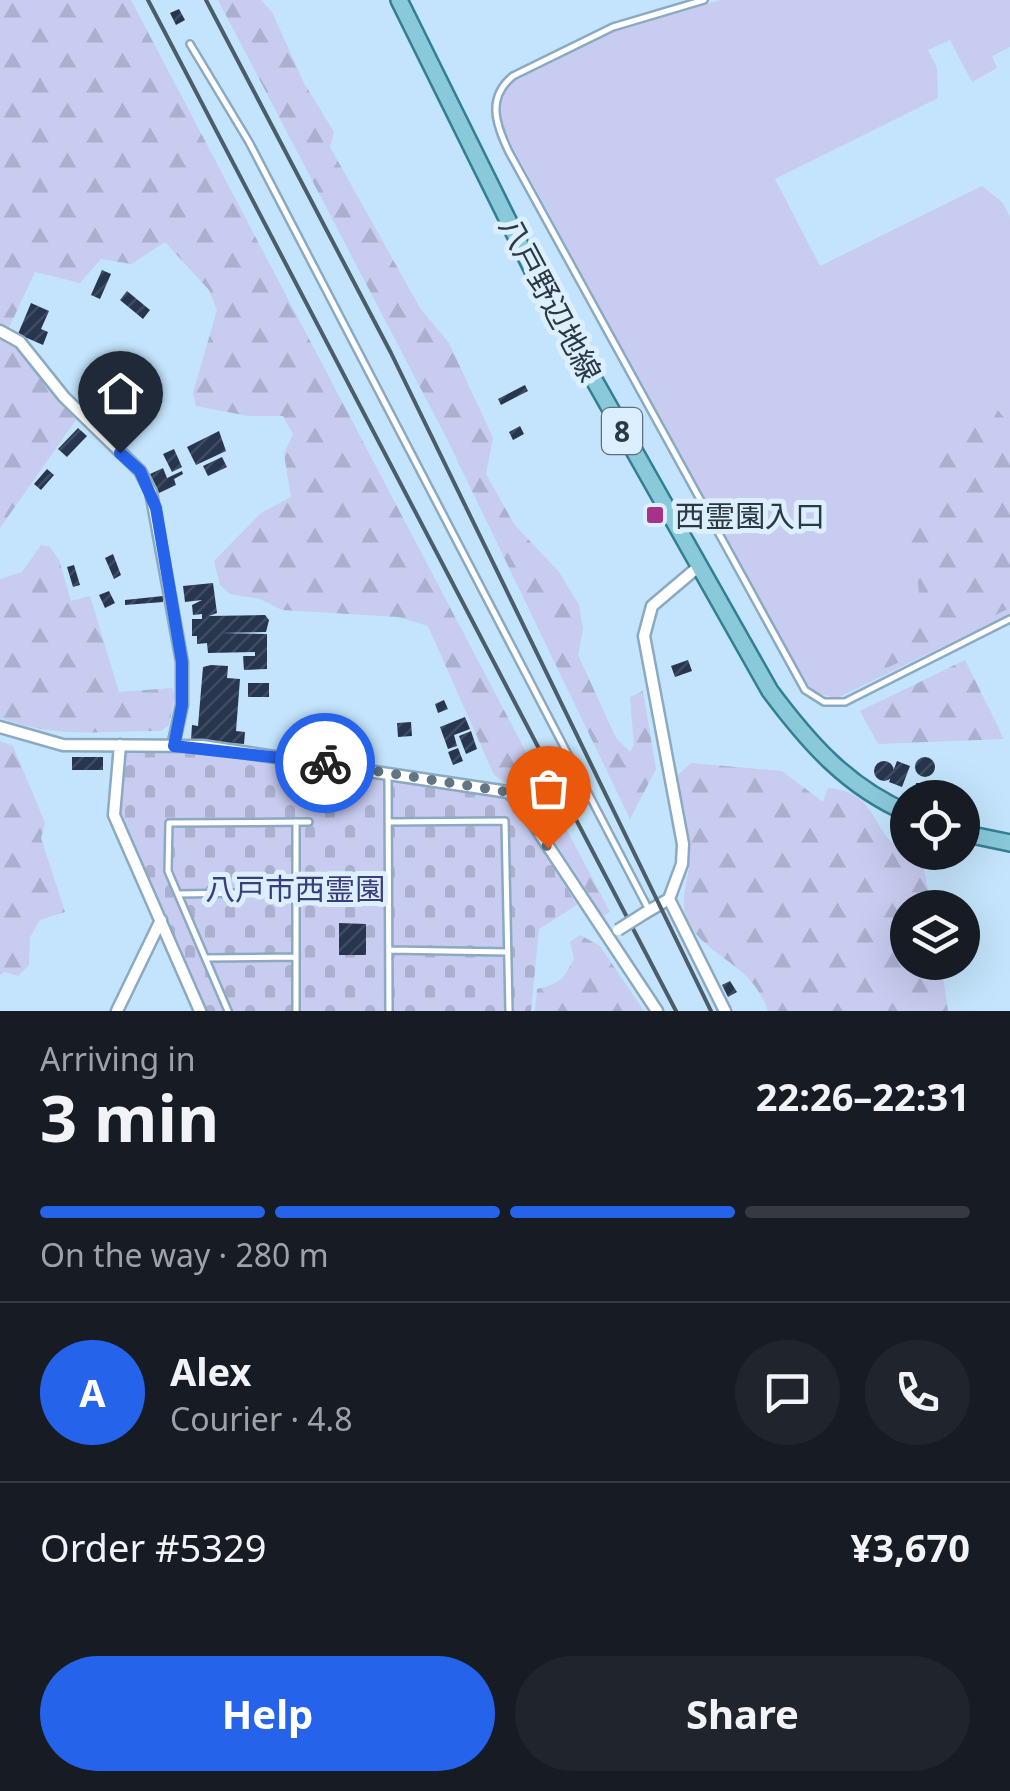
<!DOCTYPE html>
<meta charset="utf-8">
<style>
:root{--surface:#171b24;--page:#20242c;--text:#f1f3f6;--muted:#9ea1a6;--line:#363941;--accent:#2563eb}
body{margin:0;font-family:"Noto Sans","Noto Sans JP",sans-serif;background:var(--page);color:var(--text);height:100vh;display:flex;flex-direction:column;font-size:38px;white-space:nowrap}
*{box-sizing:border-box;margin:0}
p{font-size:32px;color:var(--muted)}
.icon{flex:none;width:55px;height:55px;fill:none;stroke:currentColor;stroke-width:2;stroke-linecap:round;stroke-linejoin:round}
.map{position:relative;height:1011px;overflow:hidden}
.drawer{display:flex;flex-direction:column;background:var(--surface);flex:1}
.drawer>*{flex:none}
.fabs{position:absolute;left:890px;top:780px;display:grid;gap:20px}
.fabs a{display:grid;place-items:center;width:90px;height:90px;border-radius:50%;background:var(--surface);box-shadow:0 10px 40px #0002;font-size:50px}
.pin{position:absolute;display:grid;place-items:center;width:85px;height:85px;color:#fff;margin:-102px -42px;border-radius:50% 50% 50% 0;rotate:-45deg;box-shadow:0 0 10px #0007}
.pin .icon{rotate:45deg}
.courier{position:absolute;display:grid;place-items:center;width:100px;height:100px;margin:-50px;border:8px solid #2563eb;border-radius:50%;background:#fff;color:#222;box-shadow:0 2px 12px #0007}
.headline em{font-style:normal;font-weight:700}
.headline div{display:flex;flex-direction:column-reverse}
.headline{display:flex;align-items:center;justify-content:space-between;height:170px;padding:0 40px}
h1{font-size:65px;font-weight:700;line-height:75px}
.bar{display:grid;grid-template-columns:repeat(4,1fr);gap:15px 10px;align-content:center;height:120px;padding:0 40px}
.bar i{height:12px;border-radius:8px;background:var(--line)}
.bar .active{background:var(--accent)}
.bar p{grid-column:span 4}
.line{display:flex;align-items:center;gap:25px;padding:0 40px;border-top:2px solid var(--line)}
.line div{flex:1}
.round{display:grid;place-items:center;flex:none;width:105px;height:105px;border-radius:52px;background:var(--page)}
.button{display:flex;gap:20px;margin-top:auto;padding:20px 40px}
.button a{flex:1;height:115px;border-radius:60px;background:var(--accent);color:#fff;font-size:40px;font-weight:700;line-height:115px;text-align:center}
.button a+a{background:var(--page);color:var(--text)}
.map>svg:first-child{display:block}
</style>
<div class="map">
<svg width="1010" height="1011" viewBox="0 0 1010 1011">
<defs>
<pattern id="forest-firs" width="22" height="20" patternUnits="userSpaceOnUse" patternTransform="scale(2.5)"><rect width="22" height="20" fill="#c7ccf0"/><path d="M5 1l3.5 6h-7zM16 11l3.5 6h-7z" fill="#abb0cf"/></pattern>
<pattern id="cemetery-stones" width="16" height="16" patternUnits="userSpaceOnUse" patternTransform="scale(2.5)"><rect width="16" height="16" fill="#c7ccf0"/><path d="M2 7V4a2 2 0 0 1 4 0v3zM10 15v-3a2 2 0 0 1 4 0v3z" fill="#abb0cf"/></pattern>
<pattern id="building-hatch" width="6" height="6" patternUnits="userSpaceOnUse" patternTransform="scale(2.5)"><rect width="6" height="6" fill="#27364e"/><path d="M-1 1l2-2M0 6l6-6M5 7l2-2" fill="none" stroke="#3e4b60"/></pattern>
</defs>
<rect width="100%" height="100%" fill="#c3e4fc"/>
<path fill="#c7ccf0" d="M721 0H1010V47L992 56 997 68 972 82 950 40 928 50 937 68 938 98 775 179 820 266 982 186 1003 203 1010 217V614L837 698 815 693 801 677 502 127C501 108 499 91 517 80L614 32Z"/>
<path fill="url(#forest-firs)" d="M0 0H131L610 912 603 916 526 796 494 775 428 626 398 617 282 610 260 599 230 594 220 585 214 561 261 513 291 497 284 454 293 434 283 416H248L196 406 193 393 217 310 209 290 165 242 131 264 101 259 80 283 35 272 6 334 76 420 0 528Z
M218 0H261L272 12 304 83 334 132 330 147 420 308 449 343 493 438 486 474 514 524 559 572 579 605 583 629 578 655 616 738 630 752 634 745 630 697 643 691 656 769 630 819 446 437Z
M993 404 1010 425V608L883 670C890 648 914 626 918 608 924 575 902 546 907 513L923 504 934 488 922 477 925 454 977 409Z
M41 545 50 547 59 560 71 601 90 596 119 692 172 688 175 695 169 725 161 731C99 730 62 740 0 718V579L22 572Z
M965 660 1004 739 878 744 860 711Z
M0 741 13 746 45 823 41 838 65 912 40 920 30 937 29 965 18 976 4 972 0 975Z
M691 763 782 771 823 802 828 788C874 792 870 822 893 843 901 850 912 853 921 857L932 907 908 908V962L941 963 948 1011H768C752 967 723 964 696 934 672 907 691 882 690 853 689 828 680 802 676 777Z
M580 935 600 946 644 1011H535L537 989C560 984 565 978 574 958L570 942Z"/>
<path fill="url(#cemetery-stones)" d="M123 751 202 753 489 794 511 802 518 809 577 905 539 929 531 1011H204L116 810Z"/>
<path fill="url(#building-hatch)" d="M179 9 185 20 176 25 170 13Z
M102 270 111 274 100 299 91 295Z
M127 291 150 310 143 319 120 300Z
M31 303 49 311 41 329 48 332 43 345 18 334Z
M525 385 528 391 501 405 498 399Z
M520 426 524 434 513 440 509 432Z
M78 428 87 436 67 457 58 449Z
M219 431 226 451 196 465 187 447Z
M174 449 182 467 172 472 163 454Z
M222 457 227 467 208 476 203 466Z
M163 468 167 478 182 471 183 474 174 479 176 485 159 493 150 474Z
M47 469 54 475 41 490 34 484Z
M113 554 121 575 114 579 105 558Z
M74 565 80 585 73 587 67 567Z
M213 583 217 613 209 616 265 615 269 620 266 632 221 633 267 634V669L244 670 243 656H255V652L208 653 207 643 197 644V636H192V619H202V614L193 615 192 605 202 600 185 602 183 586Z
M109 591 115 603 105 608 99 595Z
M163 596V602L125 605V600Z
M688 660 692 671 675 677 671 666Z
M211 665 228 666 227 678 240 679 236 731 245 732 244 744 191 740 192 725 198 726 203 667Z
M248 683H269V697H248Z
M444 700 448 709 438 713 435 704Z
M465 717 470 729 454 735 457 746 448 749 440 727Z
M411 722 412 736 398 737 397 723Z
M471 731 477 749 466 754 459 736Z
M458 748 463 761 453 765 448 752Z
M72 757H103V770H72Z
M915 767a10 10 0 1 1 20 0a10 10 0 1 1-20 0Z
M897 761 910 766 902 787 889 782Z
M874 771a10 10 0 1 1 20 0a10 10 0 1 1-20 0Z
M916 783H935L934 798H915Z
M339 923 366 924V955H339Z
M730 981 737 992 728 997 722 985Z"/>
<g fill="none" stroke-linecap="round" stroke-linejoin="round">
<defs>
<path id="lane" d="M704 0 613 27 513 76C486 98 496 125 509 152L805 690 824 702H845L1010 619
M190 44 249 142 649 910
M388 776 389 1011
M296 822V1011
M388 822 505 821 509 1011
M178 894 295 892
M389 950 508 952
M206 958 296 957
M228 1011 168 871 169 823 309 822"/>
<path id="street" d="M0 331 20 342 64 397 140 471 151 492 182 662V705L173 746
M698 567 652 606 644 636 683 844 682 864 669 899 725 1011
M0 727 63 745 202 746 508 792 519 802 657 1011
M120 745 114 815 200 1011
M645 913 669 899
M117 1011 161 920"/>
<path id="primary" d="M399 0 537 279 770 691C808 742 847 787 908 813
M962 833 1010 843"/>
</defs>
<use href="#lane" stroke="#8baac1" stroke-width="10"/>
<use href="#street" stroke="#8baac1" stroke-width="15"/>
<use href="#primary" stroke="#357f95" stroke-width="20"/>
<use href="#lane" stroke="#fff" stroke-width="5"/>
<use href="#street" stroke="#fff" stroke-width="10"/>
<use href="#primary" stroke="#89c9da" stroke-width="15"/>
<path stroke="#4b5d69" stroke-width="4" d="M148 0 676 1011
M206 0 391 353 711 1011"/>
<defs>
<path id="street-bridge" d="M618 930 645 913"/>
</defs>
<use href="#street-bridge" stroke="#8baac1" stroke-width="15" stroke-linecap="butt"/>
<use href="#street-bridge" stroke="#fff" stroke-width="10"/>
</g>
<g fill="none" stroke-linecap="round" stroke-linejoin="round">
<path stroke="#617583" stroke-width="10" stroke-dasharray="0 18" d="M325 763 508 792 519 802 548 848"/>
<path stroke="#2563eb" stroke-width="12" d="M120 453 140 471 156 508 182 662V705L174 746 325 763"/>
</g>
<rect fill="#a6328c" stroke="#dbeffe" stroke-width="4" x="645" y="505" width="20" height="20" rx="5"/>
<g text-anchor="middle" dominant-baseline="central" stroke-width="10" stroke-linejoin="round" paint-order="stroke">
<rect fill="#dbeffe" stroke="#60707a" stroke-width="2.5" x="602" y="408" width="40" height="46" rx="8"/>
<g font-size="28" font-weight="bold" fill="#2c3942">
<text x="622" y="431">8</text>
</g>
<g font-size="30" fill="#2c3942" stroke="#dbeffe">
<text transform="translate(551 299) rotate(62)">八戸野辺地線</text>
</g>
<g font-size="30" fill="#2c3942" stroke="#dbeffe" text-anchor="start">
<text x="675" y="515">西霊園入口</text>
</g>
<g font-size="30" fill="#3b3d7a" stroke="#dbeffe">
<text x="295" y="888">八戸市西霊園</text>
</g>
</g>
</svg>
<div class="fabs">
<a><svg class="icon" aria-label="locate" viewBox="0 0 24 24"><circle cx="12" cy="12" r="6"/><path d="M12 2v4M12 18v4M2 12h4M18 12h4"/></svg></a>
<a><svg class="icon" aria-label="layers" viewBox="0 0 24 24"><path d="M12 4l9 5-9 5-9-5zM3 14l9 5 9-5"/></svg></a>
</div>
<div class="pin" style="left:548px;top:848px;background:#ea580c"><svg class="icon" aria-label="bag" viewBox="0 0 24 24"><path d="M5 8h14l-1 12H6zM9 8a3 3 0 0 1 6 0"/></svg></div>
<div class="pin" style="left:120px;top:453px;background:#1f2937"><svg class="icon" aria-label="home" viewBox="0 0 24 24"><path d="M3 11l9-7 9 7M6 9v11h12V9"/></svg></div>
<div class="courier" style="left:325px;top:763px"><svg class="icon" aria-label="bike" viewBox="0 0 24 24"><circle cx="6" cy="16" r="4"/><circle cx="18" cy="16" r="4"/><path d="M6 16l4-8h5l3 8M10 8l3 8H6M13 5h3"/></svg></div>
</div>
<section class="drawer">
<div class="headline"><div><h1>3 min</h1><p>Arriving in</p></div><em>22:26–22:31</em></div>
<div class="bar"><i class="active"></i><i class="active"></i><i class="active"></i><i></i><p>On the way · 280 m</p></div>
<div class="line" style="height:180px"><b class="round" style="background:var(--accent);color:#fff">A</b><div><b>Alex</b><p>Courier · 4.8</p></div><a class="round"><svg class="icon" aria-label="chat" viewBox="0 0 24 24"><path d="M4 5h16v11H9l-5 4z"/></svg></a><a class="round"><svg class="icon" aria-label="phone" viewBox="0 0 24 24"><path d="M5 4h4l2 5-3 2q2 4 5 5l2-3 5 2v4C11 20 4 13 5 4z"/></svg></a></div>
<div class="line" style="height:130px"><div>Order #5329</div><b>¥3,670</b></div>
<div class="button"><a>Help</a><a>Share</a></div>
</section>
